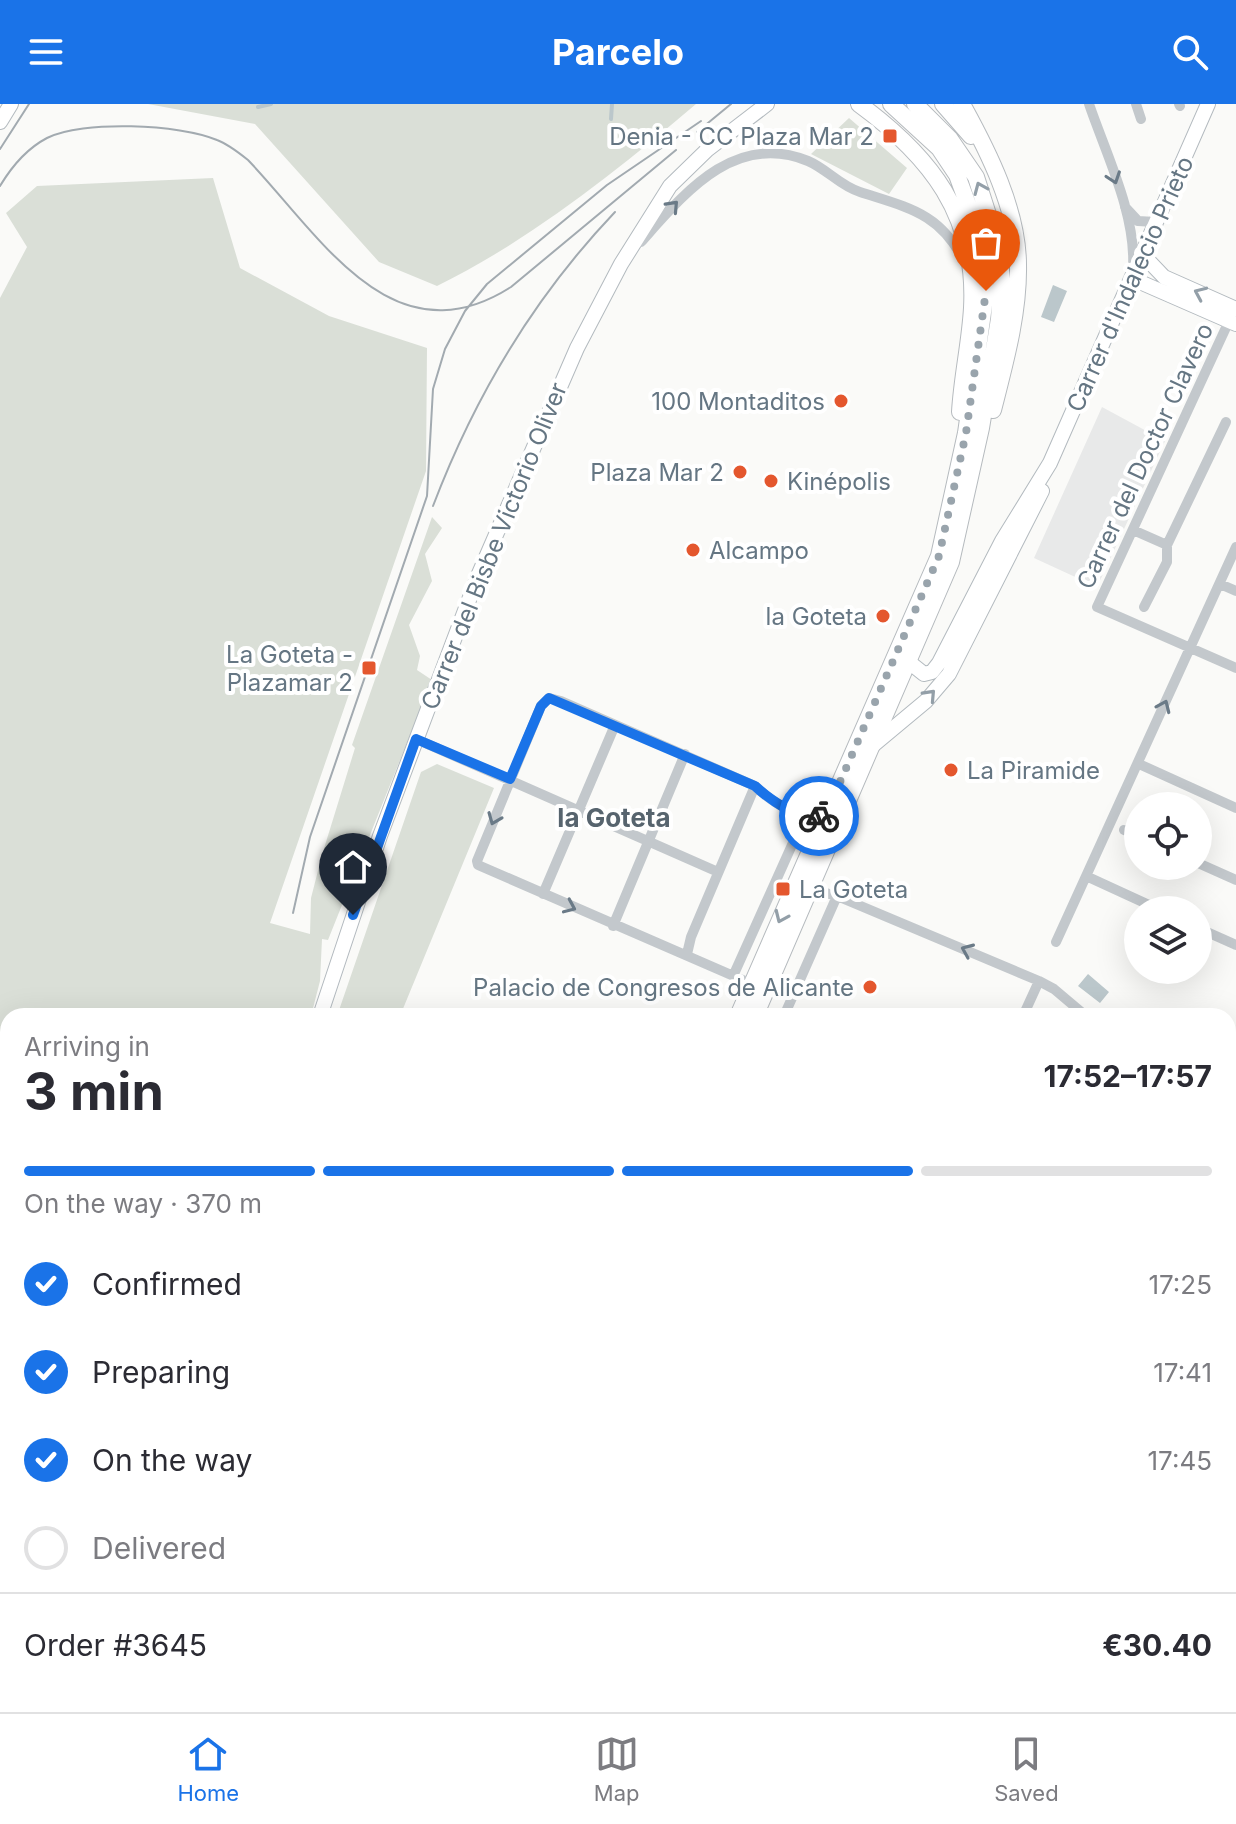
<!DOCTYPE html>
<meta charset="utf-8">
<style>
:root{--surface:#fff;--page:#f7f7f7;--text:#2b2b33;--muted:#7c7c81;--line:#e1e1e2;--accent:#1a73e8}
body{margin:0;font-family:Inter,sans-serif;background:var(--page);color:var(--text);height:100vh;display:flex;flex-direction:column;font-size:30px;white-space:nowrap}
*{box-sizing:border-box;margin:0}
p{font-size:26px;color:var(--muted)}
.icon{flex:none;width:44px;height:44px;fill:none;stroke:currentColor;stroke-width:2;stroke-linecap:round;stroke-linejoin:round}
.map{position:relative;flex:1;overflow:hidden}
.drawer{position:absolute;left:0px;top:904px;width:1236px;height:704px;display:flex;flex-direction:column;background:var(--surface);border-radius:24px 24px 0 0;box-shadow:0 8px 32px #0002}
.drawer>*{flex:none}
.tools{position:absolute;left:1124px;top:688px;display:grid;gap:16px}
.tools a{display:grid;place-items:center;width:88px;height:88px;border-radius:50%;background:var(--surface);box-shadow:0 8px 32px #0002;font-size:40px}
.pin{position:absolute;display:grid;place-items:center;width:68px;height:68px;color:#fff;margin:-82px -34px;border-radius:50% 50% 50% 0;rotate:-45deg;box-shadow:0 0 8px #0007}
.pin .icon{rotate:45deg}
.courier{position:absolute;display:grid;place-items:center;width:80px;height:80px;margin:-40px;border:6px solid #1a73e8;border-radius:50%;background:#fff;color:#222;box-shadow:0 2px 10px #0007}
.headline em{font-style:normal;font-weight:700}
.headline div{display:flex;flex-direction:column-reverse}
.headline{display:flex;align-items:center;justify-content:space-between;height:136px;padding:0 24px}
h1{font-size:52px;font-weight:700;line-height:60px}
.bar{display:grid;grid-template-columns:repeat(4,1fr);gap:12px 8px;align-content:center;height:96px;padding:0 24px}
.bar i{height:10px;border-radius:6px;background:var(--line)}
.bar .on{background:var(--accent)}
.bar p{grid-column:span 4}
.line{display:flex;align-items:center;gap:20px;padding:0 24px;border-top:2px solid var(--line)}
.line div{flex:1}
ol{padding:0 24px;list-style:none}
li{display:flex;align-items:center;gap:24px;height:88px}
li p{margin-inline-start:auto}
li .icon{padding:8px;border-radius:50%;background:var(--accent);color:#fff;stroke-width:4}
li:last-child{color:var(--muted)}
li i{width:44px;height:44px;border:4px solid var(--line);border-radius:50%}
header{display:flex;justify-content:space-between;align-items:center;height:104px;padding:0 24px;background:var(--accent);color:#fff;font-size:36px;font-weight:700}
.tabs{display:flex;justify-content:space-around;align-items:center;height:112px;border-top:2px solid var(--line);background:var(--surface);font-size:22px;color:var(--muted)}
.tabs a{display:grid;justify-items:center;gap:4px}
.tabs .on{color:var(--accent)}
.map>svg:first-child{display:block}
</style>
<header><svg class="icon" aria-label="menu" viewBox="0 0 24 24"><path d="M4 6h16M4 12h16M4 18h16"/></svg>Parcelo<svg class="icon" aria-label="search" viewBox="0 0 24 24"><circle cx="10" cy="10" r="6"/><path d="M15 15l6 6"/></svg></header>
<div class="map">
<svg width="1236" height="1608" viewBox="0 0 1236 1608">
<rect width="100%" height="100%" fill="#fafaf8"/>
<path fill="#e8e9e9" d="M1102 303 1165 337 1097 483 1034 454Z
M175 1600H336L337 1601 336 1608H160Z"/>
<path fill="#dadfd7" d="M148 0H696C618 66 529 137 437 182L379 158 255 20Z
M849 14 907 64 889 90 811 50Z
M213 74 240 164 329 212 427 244 426 367 270 819 310 830 311 794 322 751 355 644 352 641 432 413 442 424 425 450 432 477 409 521 420 552 417 566 432 576 328 836 322 835 320 877 311 912H8V1478L0 1487V194L27 143 6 109 37 82Z
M437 660 494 684 400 912H337L421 668Z
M1228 1326 1236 1327V1379L1228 1378Z
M896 1600H953V1608H895Z"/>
<path fill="#bbc7cb" d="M1053 181 1067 187 1054 218 1041 213Z
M1088 870 1109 888 1100 899 1078 882Z"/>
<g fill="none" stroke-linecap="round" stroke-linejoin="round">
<path stroke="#bbc7cb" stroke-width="4" d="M258 3 271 0
M611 15 612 0
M0 970 8 967"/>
<defs>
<path id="secondary" d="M0 18 11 0
M1141 149 1164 173 1236 205
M1133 175 1236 220
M909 558 924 570 932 568 939 559 1002 437 1050 359 1208 0
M872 642 926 597 949 570 1042 387
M320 912 380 732 478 472 577 244 621 160 670 82 707 46 767 0
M1228 1045 1236 1036
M1228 1068 1236 1059
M1228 1320 1236 1321
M868 1608 870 1600
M885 1608 886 1600"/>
<path id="primary" d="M859 0C930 52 977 111 972 204 970 239 962 273 960 308
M943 0 971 32
M962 0C988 47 1018 106 1018 161 1019 209 1005 259 993 306
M738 912 939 452 966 329 986 187 983 141 957 71 939 44 891 0
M755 912 951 458 981 324 999 215 1002 177 999 145 976 73 950 35 915 0
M451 1608 452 1600
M468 1608 471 1600"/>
</defs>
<use href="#secondary" stroke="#b3babf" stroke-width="16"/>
<use href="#primary" stroke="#b5babe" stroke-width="18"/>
<path stroke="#c3c8cc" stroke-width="10" d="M1089 0C1106 50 1136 110 1133 163
M1136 0 1141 15
M1179 0 1180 2
M1125 103 1138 117 1155 118
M641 138C684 90 734 27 808 57 827 65 840 82 860 88 909 104 941 109 965 159
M1229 217 1097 503 1236 564
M1133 426 1167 441
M1220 480 1236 487
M1144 503 1167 458V441L1226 318
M416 635 718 768
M1139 660 1236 704
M1124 726 1138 732
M1198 759 1236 776
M1086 772 1160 806
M811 785 837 792 1039 877 1054 885 1086 912
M543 790 615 621
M613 822 685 650
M1198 824 1236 841
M1056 838 1236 443
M687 850 691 833 755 682
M734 870 805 712
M752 880 478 761 477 757 541 602 549 594 561 597 755 682C773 699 802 718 826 710
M784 912 837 792
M1023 912 1039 877
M1228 1212 1236 1203
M0 1496 8 1488
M96 1600 98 1608
M598 1600 609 1608
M1189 1600 1236 1604
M56 1608 75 1600
M131 1608 144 1600
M652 1608 657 1600
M721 1608 728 1600
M958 1608V1600
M1089 1608 1090 1600"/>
<use href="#secondary" stroke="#fff" stroke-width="14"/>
<use href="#primary" stroke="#fff" stroke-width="16"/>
<path stroke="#a2aab0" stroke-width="2" d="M697 28 731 0
M0 45 29 0
M0 82C12 62 26 45 47 34 82 16 180 20 217 36 228 40 238 48 248 56 320 131 392 259 511 183L676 46
M433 402C474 294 535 192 615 108
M293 809 310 733 427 392 433 285 445 245 465 207 487 180 607 81 701 17
M1228 1379 1236 1380"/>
</g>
<defs><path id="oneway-chevron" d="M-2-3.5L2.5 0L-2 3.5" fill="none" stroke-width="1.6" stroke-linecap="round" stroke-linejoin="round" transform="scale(2)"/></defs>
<g stroke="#6a7a87">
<use href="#oneway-chevron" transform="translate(1114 74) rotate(71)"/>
<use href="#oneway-chevron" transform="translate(673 102) rotate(-47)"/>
<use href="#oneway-chevron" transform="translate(1164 602) rotate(-66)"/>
<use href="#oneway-chevron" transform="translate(494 715) rotate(112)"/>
<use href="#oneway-chevron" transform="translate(570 803) rotate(24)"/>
<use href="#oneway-chevron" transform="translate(967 846) rotate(-157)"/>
</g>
<g stroke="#939fa8">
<use href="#oneway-chevron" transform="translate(980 84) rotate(-113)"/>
<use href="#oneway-chevron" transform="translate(1200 189) rotate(-156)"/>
<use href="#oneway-chevron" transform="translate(930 591) rotate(-47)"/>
<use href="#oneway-chevron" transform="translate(781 813) rotate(114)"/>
</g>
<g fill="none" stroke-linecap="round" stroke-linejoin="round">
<path stroke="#99a4ac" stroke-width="8" stroke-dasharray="0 14.4" d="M819 712 826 710 939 452 966 329 986 187"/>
<path stroke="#1a73e8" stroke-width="10" d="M353 811 416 635 510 675 541 602 549 594 755 682C769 695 799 717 819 712"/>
</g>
<g fill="#e4572e" stroke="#fff" stroke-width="3">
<rect x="882" y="24" width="16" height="16" rx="4"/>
<circle cx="841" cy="297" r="8"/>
<circle cx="740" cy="368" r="8"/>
<circle cx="771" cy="377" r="8"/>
<circle cx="693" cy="446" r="8"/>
<circle cx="883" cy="512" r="8"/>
<rect x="361" y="556" width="16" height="16" rx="4"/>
<circle cx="951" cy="666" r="8"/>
<rect x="775" y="777" width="16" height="16" rx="4"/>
<circle cx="870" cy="883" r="8"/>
</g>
<g text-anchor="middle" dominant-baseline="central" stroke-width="8" stroke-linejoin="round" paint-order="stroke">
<g font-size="24" fill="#657683" stroke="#fff" text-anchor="end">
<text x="874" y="32">Denia - CC Plaza Mar 2</text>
<text x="825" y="297">100 Montaditos</text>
<text x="724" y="368">Plaza Mar 2</text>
<text x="787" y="377" text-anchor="start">Kinépolis</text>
<text x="709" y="446" text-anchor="start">Alcampo</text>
<text x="867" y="512">la Goteta</text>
<text x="353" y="550">La Goteta -<tspan x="353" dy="28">Plazamar 2</tspan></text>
<text x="967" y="666" text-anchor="start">La Piramide</text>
<text x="799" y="785" text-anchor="start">La Goteta</text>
<text x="854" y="883">Palacio de Congresos de Alicante</text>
</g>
<g font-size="24" fill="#657683" stroke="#fff">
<text transform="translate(1130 180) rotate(-66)">Carrer d'Indalecio Prieto</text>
<text transform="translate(1145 352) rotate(-65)">Carrer del Doctor Clavero</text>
<text transform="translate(494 442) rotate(-68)">Carrer del Bisbe Victorio Oliver</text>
</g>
<g font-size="26" font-weight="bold" fill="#57646e" stroke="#fff">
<text x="614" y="713">la Goteta</text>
</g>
</g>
</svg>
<div class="tools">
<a><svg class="icon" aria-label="locate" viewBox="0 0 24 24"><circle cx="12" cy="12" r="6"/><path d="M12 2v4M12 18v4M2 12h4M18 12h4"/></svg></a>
<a><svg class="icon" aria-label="layers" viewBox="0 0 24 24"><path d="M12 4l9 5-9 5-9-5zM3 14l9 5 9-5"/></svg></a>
</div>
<div class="pin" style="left:986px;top:187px;background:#ea580c"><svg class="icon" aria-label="bag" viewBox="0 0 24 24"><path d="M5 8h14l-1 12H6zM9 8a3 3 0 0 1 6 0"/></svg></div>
<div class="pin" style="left:353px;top:811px;background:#1f2937"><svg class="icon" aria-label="home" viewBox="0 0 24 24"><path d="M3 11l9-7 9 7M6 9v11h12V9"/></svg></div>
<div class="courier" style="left:819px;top:712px"><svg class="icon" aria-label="bike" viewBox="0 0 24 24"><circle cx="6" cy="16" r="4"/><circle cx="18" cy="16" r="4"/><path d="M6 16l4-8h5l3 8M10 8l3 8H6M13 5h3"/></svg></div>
<section class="drawer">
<div class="headline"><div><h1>3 min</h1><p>Arriving in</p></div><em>17:52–17:57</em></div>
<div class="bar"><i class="on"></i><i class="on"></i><i class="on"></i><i></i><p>On the way · 370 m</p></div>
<ol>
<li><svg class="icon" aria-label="check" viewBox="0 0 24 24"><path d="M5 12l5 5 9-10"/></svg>Confirmed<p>17:25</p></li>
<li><svg class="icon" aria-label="check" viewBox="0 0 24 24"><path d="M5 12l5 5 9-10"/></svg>Preparing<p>17:41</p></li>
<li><svg class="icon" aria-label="check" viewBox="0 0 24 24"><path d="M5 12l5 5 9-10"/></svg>On the way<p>17:45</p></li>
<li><i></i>Delivered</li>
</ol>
<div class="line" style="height:104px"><div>Order #3645</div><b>€30.40</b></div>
</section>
</div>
<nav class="tabs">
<a class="on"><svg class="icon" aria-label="home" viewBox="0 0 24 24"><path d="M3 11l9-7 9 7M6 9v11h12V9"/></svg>Home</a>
<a><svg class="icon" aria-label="map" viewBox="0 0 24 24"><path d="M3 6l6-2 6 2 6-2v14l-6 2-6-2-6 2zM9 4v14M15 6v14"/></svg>Map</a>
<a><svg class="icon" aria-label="saved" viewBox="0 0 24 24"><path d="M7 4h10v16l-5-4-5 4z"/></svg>Saved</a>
</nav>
